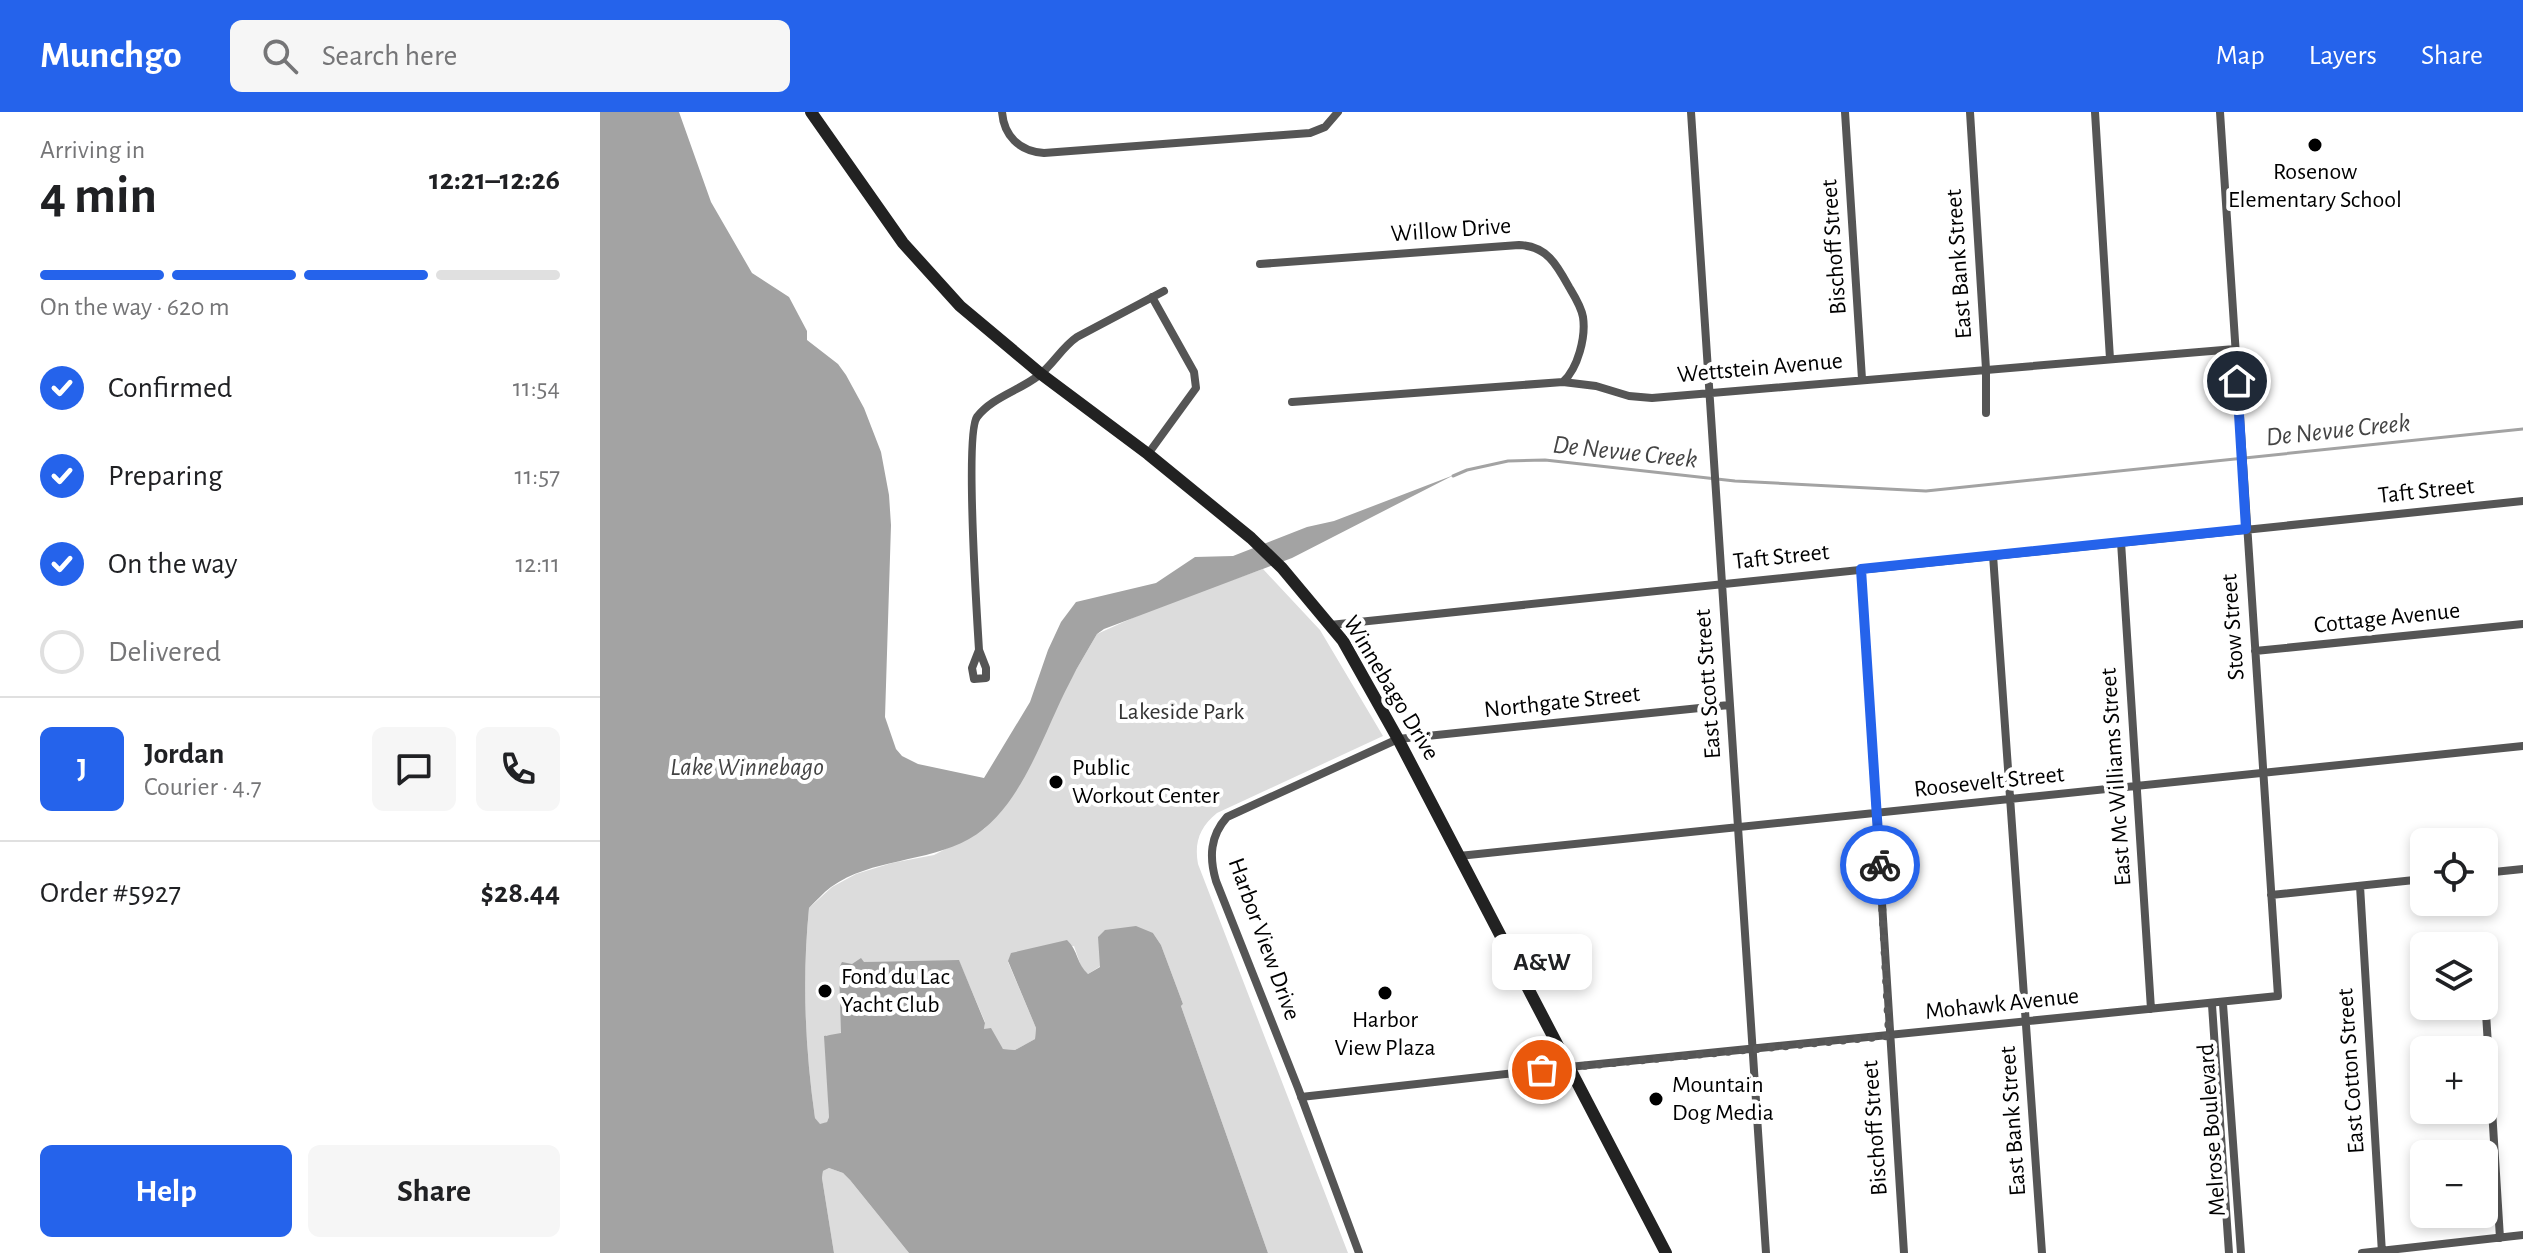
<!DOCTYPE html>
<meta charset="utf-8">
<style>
:root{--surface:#fff;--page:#f6f6f6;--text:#202124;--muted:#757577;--line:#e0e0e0;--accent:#2563eb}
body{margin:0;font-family:"Alegreya Sans",sans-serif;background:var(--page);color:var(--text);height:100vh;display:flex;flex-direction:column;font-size:30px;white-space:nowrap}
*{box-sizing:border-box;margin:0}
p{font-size:26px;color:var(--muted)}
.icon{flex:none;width:44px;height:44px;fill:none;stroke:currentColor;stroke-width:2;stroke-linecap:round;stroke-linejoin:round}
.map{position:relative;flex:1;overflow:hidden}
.side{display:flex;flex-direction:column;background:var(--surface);width:600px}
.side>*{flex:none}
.fabs{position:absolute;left:1810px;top:716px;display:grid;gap:16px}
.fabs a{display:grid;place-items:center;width:88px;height:88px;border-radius:12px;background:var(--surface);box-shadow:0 4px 12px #0003;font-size:40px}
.pin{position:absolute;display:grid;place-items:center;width:68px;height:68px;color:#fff;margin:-34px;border:4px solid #fff;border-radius:50%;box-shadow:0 2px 8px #0007}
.courier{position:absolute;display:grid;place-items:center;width:80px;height:80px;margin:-40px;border:6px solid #2563eb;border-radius:50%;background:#fff;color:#222;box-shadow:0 2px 10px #0007}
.bubble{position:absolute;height:56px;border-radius:12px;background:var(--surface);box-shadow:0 4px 12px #0003;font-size:26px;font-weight:700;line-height:56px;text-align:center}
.summary em{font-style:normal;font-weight:700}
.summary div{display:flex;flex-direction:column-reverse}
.summary{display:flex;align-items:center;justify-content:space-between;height:136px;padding:0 40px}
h1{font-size:52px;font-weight:700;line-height:60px}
.bar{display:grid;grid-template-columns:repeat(4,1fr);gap:12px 8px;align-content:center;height:96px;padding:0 40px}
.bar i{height:10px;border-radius:6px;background:var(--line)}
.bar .current{background:var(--accent)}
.bar p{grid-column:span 4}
.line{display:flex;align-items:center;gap:20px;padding:0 40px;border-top:2px solid var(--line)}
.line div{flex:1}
.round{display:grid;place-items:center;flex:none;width:84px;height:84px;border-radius:12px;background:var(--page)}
ol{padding:0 40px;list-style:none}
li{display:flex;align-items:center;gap:24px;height:88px}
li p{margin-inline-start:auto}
li .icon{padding:8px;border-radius:50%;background:var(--accent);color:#fff;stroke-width:4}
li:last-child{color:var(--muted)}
li i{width:44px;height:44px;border:4px solid var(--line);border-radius:50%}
.button{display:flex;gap:16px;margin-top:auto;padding:16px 40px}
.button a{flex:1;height:92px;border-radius:12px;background:var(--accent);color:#fff;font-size:32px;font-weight:700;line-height:92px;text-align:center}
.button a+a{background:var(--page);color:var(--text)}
header{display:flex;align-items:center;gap:48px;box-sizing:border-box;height:112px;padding:0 40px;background:var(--accent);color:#fff}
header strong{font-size:38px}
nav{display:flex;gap:44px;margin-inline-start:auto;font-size:28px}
.search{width:560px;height:72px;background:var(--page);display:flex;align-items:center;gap:20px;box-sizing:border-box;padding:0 28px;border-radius:12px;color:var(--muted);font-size:30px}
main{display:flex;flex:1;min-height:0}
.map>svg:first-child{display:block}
</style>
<header>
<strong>Munchgo</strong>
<div class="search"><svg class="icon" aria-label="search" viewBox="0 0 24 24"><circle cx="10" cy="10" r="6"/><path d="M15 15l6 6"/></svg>Search here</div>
<nav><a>Map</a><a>Layers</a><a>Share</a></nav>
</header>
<main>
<section class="side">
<div class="summary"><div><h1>4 min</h1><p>Arriving in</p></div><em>12:21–12:26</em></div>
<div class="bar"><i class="current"></i><i class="current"></i><i class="current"></i><i></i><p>On the way · 620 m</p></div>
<ol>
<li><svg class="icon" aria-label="check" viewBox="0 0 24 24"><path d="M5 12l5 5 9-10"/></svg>Confirmed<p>11:54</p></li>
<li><svg class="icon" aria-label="check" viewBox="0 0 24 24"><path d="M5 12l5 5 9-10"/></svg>Preparing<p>11:57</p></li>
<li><svg class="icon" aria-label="check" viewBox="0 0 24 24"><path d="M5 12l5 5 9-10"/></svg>On the way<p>12:11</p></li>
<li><i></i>Delivered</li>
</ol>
<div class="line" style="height:144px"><b class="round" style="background:var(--accent);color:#fff">J</b><div><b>Jordan</b><p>Courier · 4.7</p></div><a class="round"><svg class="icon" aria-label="chat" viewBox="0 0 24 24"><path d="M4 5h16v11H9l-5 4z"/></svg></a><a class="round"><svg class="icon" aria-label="phone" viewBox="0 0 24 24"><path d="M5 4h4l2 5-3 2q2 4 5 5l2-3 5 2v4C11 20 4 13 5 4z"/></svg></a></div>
<div class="line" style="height:104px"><div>Order #5927</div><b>$28.44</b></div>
<div class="button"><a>Help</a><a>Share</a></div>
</section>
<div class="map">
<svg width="1923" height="1141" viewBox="0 0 1923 1141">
<rect width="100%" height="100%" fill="#fff"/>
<path fill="#dcdcdc" d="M663 457 720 518 783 624 617 701C600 715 594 730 598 752L748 1141H668L581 894 583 892 561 833 553 821 488 862 482 857 474 834 408 850 436 916 435 927 415 938 403 937 387 917H384L385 910 359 849 264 850 240 923H226L229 1005 227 1010 220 1013 215 1006C205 936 202 867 209 796L232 775 256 762 292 751 334 743 384 717 419 674 469 570 497 522 557 495Z
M229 1056 243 1061 250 1068 309 1141H234L222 1066 223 1059Z"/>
<path fill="#a3a3a3" d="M0 0H79L111 90 152 161 189 185 207 219V228L238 252 246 263 264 296 281 340 289 383 291 413 285 605 296 637 302 644 318 652 384 666 430 590 448 538 461 510 476 490 556 471 595 445 633 444 707 415 734 409 854 363 692 446 504 517 497 522C488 538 478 553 470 570 443 621 422 697 369 727 326 751 272 746 231 775 223 781 216 789 209 796 202 867 205 936 215 1006L220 1012 227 1010 229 1005 224 924 241 921 239 856 242 850 252 852 261 846 264 850 359 848 385 911 384 917 391 916 403 937 415 938 435 927 436 916 408 849 411 841 467 828C478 838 477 853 488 862L500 855 498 825 505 818 536 814 553 821 561 833 583 892 581 894 668 1141H309L250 1068 243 1061 229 1056 223 1059 222 1066 234 1141H0Z"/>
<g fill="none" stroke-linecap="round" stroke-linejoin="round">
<path stroke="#a3a3a3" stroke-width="3" d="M853 364 867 358 908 349 945 348 1135 369 1326 379 1923 317"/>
<path stroke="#555" stroke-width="8" d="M402 0C404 24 419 39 444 41L710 21 725 15 738 0
M1091 0 1166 1141
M1245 0 1262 267
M1370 0 1386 257V301
M1495 0 1510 247
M660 152 919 133C947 134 957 153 969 175 975 185 981 194 983 205 986 225 978 256 963 270
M692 290 963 270 996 274 1029 284 1052 286 1635 237
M548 342 596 276 594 260 552 185
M1521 430 1551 897
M1393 443 1442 1141
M1261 457 1304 1141
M730 513 1923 389
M379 538 372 556 374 567 386 566V556L379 538C377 505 365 321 377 305 391 286 420 278 438 264 453 253 461 236 477 225L564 179
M1655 539 1923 512
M859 744 1923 634
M1884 761 1923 757
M1760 774 1782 1141
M1671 783 1824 767
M1884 869 1900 1126
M1623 892 1641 1141
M1612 893 1629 1141
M701 985 969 955 1678 884 1620 0
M759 1141 698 976 616 769C609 745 610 724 627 705L798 627 1129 593
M1762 1141 1923 1123"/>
<path stroke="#222" stroke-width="12" d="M211 0 303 131 360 194 441 262 548 342 651 426 682 456 743 529 798 627 1066 1141"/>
</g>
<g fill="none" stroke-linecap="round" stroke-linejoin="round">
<path stroke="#595959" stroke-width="8" stroke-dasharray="0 14.4" d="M942 958 1289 924 1280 753"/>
<path stroke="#2563eb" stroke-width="10" d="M1280 753 1261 457 1646 417 1637 269"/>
</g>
<g fill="#000" stroke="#fff" stroke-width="3">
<circle cx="1715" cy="33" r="8"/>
<circle cx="456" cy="670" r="8"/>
<circle cx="225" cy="879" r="8"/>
<circle cx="785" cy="881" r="8"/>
<circle cx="1056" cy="987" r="8"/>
</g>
<g text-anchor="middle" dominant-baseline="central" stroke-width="8" stroke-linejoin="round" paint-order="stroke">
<g font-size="24" fill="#000" stroke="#fff" text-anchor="start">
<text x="1715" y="60" text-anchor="middle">Rosenow<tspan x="1715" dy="28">Elementary School</tspan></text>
<text x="472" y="656">Public<tspan x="472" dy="28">Workout Center</tspan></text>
<text x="241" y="865">Fond du Lac<tspan x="241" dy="28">Yacht Club</tspan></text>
<text x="785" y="908" text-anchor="middle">Harbor<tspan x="785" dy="28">View Plaza</tspan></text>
<text x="1072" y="973">Mountain<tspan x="1072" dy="28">Dog Media</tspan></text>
</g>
<g font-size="24" fill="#000" stroke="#fff">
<text transform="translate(851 118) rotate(-4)">Willow Drive</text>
<text transform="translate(1234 135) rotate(-94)">Bischoff Street</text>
<text transform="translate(1359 152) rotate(-94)">East Bank Street</text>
<text transform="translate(1160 256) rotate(-5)">Wettstein Avenue</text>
<text transform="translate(1826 379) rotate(-6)">Taft Street</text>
<text transform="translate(1181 445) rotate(-6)">Taft Street</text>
<text transform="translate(1787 506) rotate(-6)">Cottage Avenue</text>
<text transform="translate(1633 515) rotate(-94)">Stow Street</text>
<text transform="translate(1108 572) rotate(-94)">East Scott Street</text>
<text transform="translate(791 576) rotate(59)">Winnebago Drive</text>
<text transform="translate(962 590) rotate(-6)">Northgate Street</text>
<text transform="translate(1516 665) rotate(-94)">East Mc Williams Street</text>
<text transform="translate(1389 670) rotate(-6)">Roosevelt Street</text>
<text transform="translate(664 827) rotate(70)">Harbor View Drive</text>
<text transform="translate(1402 892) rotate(-6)">Mohawk Avenue</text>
<text transform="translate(1751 959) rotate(-94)">East Cotton Street</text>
<text transform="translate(1413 1009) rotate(-94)">East Bank Street</text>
<text transform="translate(1275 1016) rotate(-94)">Bischoff Street</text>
<text transform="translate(1612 1018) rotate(-94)">Melrose Boulevard</text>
</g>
<g font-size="24" fill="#333" stroke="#fff">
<text x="581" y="600">Lakeside Park</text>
</g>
<g font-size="26" font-style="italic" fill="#444" stroke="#fff">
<text transform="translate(1738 318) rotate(-6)">De Nevue Creek</text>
<text transform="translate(1025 340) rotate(6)">De Nevue Creek</text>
<text x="147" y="655">Lake Winnebago</text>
</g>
</g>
</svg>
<div class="fabs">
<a><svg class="icon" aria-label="locate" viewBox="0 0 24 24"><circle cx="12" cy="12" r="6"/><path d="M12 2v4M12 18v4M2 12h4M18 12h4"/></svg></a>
<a><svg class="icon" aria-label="layers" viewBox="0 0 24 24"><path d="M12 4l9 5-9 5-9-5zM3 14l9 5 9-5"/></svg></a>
<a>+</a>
<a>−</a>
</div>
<div class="pin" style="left:942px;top:958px;background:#ea580c"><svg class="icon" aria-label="bag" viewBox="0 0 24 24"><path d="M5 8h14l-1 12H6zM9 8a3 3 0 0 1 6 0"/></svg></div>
<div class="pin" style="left:1637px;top:269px;background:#1f2937"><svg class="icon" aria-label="home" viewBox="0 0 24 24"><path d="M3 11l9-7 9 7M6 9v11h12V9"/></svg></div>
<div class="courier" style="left:1280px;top:753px"><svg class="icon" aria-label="bike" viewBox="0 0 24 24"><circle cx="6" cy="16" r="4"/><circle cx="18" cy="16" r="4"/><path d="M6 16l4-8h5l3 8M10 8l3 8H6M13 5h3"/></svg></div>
<div class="bubble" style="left:892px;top:822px;width:100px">A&amp;W</div>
</div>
</main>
